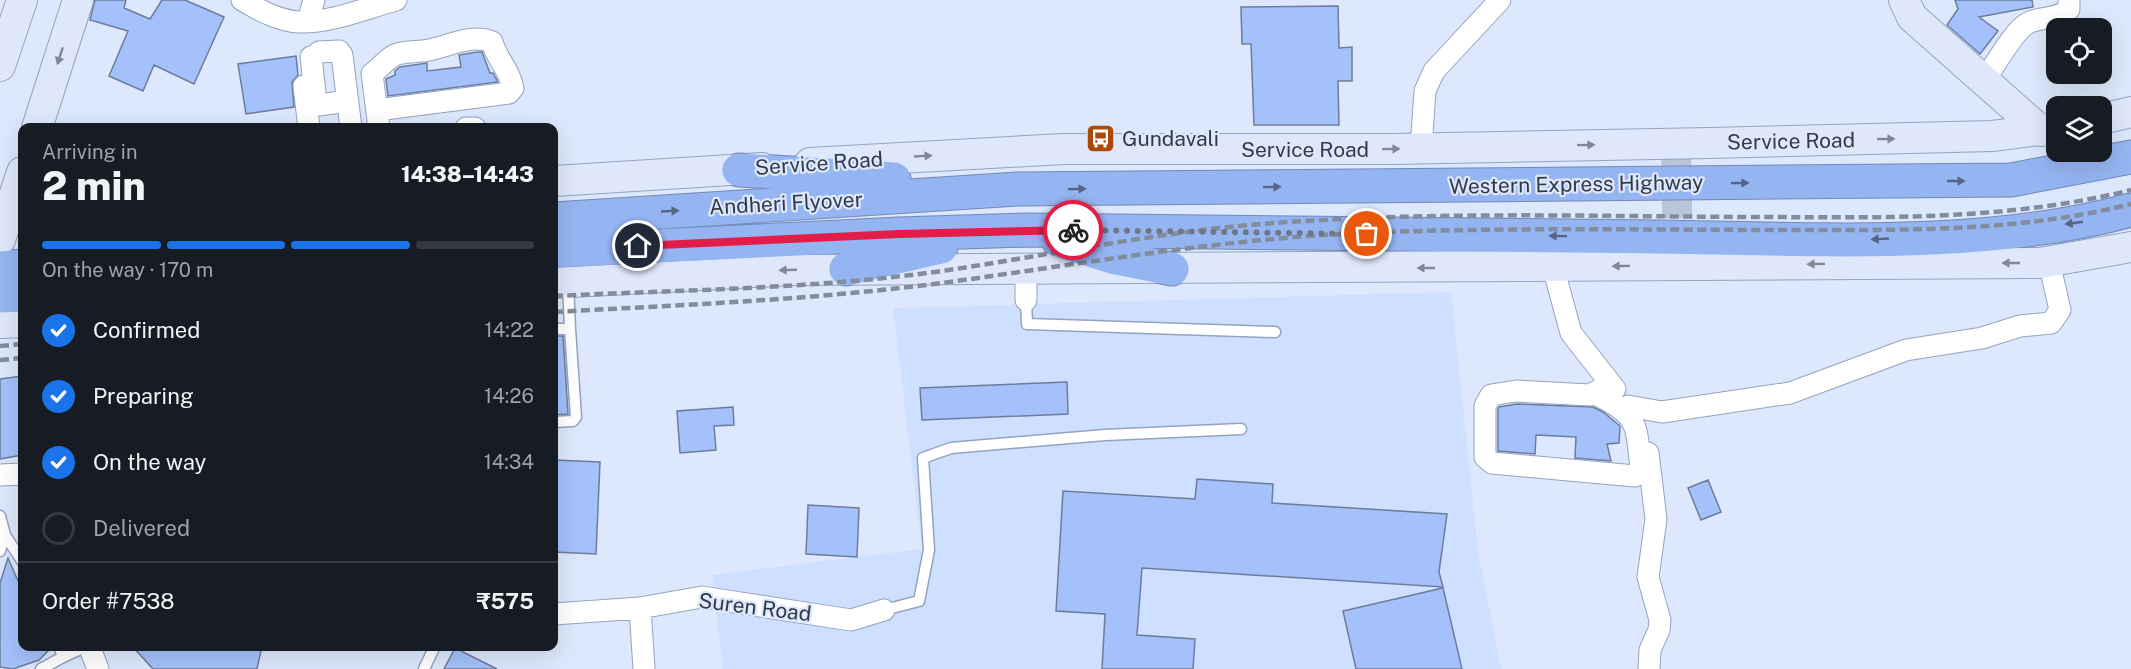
<!DOCTYPE html>
<meta charset="utf-8">
<style>
:root{--surface:#171b24;--page:#242831;--text:#f1f3f6;--muted:#9ea1a6;--line:#363941;--accent:#1a73e8}
body{margin:0;font-family:"Public Sans",sans-serif;background:var(--page);color:var(--text);height:100vh;display:flex;flex-direction:column;font-size:22px;white-space:nowrap}
*{box-sizing:border-box;margin:0}
p{font-size:20px;color:var(--muted)}
.icon{flex:none;width:33px;height:33px;fill:none;stroke:currentColor;stroke-width:2;stroke-linecap:round;stroke-linejoin:round}
.map{position:relative;flex:1;overflow:hidden}
.panel{position:absolute;left:18px;top:123px;width:540px;height:528px;display:flex;flex-direction:column;background:var(--surface);border-radius:12px;box-shadow:0 6px 24px #0002}
.panel>*{flex:none}
.buttons{position:absolute;left:2046px;top:18px;display:grid;gap:12px}
.buttons a{display:grid;place-items:center;width:66px;height:66px;border-radius:12px;background:var(--surface);box-shadow:0 6px 24px #0002;font-size:30px}
.pin{position:absolute;display:grid;place-items:center;width:51px;height:51px;color:#fff;margin:-26px;border:3px solid #fff;border-radius:50%;box-shadow:0 2px 6px #0007}
.courier{position:absolute;display:grid;place-items:center;width:60px;height:60px;margin:-30px;border:4px solid #e11d48;border-radius:50%;background:#fff;color:#222;box-shadow:0 2px 8px #0007}
.summary em{font-style:normal;font-weight:800}
.summary div{display:flex;flex-direction:column-reverse}
.summary{display:flex;align-items:center;justify-content:space-between;height:102px;padding:0 24px}
h1{font-size:39px;font-weight:800;line-height:45px}
.bar{display:grid;grid-template-columns:repeat(4,1fr);gap:9px 6px;align-content:center;height:72px;padding:0 24px}
.bar i{height:8px;border-radius:4px;background:var(--line)}
.bar .current{background:var(--accent)}
.bar p{grid-column:span 4}
.line{display:flex;align-items:center;gap:15px;padding:0 24px;border-top:2px solid var(--line)}
.line div{flex:1}
ol{padding:0 24px;list-style:none}
li{display:flex;align-items:center;gap:18px;height:66px}
li p{margin-inline-start:auto}
li .icon{padding:6px;border-radius:50%;background:var(--accent);color:#fff;stroke-width:4}
li:last-child{color:var(--muted)}
li i{width:33px;height:33px;border:3px solid var(--line);border-radius:50%}
.map>svg:first-child{display:block}
</style>
<div class="map">
<svg width="2131" height="669" viewBox="0 0 2131 669">
<rect width="100%" height="100%" fill="#dde8fc"/>
<path fill="#cedfff" d="M1451 292 1478 551 1501 669H723L712 575 922 549 893 308Z"/>
<path fill="#a4c1fb" stroke="#6c7c9a" stroke-width="1.5" d="M95 0H126L124 8 150 19 162 0H185L224 17 194 84 154 65 143 91 109 76 128 31 90 20Z
M1955 0H2032L2033 7 1979 17 1998 31 1980 54 1947 25 1958 9Z
M1338 6 1339 48 1352 47V81H1338L1339 125H1254L1251 44H1242L1241 7Z
M477 52H482L490 73H493L498 82 388 96 386 79 395 75V71L400 67 427 63V71L461 67 459 55Z
M296 56 298 75 292 82 294 107 246 114 238 64Z
M554 336H563L568 414 554 415Z
M22 376V455L0 459V379Z
M1067 382 1068 414 922 420 920 388Z
M1517 404 1593 407 1603 412 1620 426 1619 443 1607 444 1611 461 1575 458 1576 437 1536 435 1535 454 1498 451V409L1499 407Z
M733 407 734 425 714 426 716 450 680 453 677 411Z
M554 460 600 462 596 554 554 552Z
M1197 479 1273 484 1272 503 1447 514 1439 572 1443 587 1142 568 1137 635 1195 639 1193 669H1102L1105 614 1056 611 1063 491 1195 499Z
M1708 480 1721 512 1701 520 1688 488Z
M808 505 859 508 857 557 806 554Z
M8 558 22 590V646L52 647 39 660 13 669 0 667V583Z
M1443 588 1462 669H1356L1343 611Z
M132 646H262L257 669H153Z
M455 648 497 669H444Z"/>
<g fill="none" stroke-linecap="round" stroke-linejoin="round">
<path stroke="#bbc5d8" stroke-width="30" stroke-dasharray="30 15" stroke-linecap="butt" d="M1676 143 1678 262"/>
<defs>
<path id="lane" d="M1026 300 1027 324 1275 332
M554 329H570L568 283
M554 422 573 421 576 417 570 329
M0 516 5 535 0 551
M5 535 22 561
M884 610 919 601 929 550 923 458 951 448 1105 435 1241 429
M63 657 87 646
M41 669 63 657 59 646
M424 669 435 646"/>
<path id="street" d="M242 0C259 10 279 21 299 22 331 23 366 8 396 0
M308 20 314 0
M319 52 339 51 342 55 351 128
M311 57 316 102 319 105 348 101
M1984 81C1994 67 2014 30 2028 23 2042 16 2057 20 2069 9V0
M304 86 309 128
M377 110 509 93 513 88C509 68 498 62 492 42 473 33 450 46 429 50 419 52 407 51 397 54 388 57 380 68 372 74L379 128
M466 128H475
M1421 148 1425 91 1434 71 1500 0
M1553 267 1571 333 1615 389
M1026 300V271
M1595 394C1639 415 1636 423 1641 469L1635 476 1492 463 1485 457V406L1491 395 1516 391 1590 395 1601 389 1608 380
M1628 406 1662 412 1790 393 1906 350 1982 338 2020 326 2051 323 2060 310 2049 262
M1648 453 1656 519 1648 577 1660 620 1659 630 1650 650 1649 669
M0 475 22 474
M640 608 644 669
M554 614 640 608 702 597 851 620 884 610
M89 646 98 669"/>
<path id="secondary" d="M1904 0 1912 17 2041 131
M0 66 22 0
M2102 119 2131 112
M37 128 78 0
M810 163 1064 149H1392L1709 143 1992 136 2056 128
M554 181 762 168
M0 240 22 172
M554 283 792 270 2040 263 2131 247
M0 323 22 322"/>
<path id="highway" d="M739 170 894 179
M554 219 1018 189 2011 180 2131 157
M1058 240 1112 257 1172 269
M554 251 899 234 1028 230C1239 232 1450 235 1661 237 1813 239 1985 250 2131 210
M0 268 22 266
M846 269 941 247
M0 296 22 295"/>
</defs>
<use href="#lane" stroke="#93a3c2" stroke-width="13"/>
<use href="#street" stroke="#93a3c2" stroke-width="23"/>
<use href="#secondary" stroke="#93a3c2" stroke-width="32"/>
<use href="#highway" stroke="#7389b6" stroke-width="35"/>
<use href="#lane" stroke="#fff" stroke-width="10"/>
<use href="#street" stroke="#fff" stroke-width="21"/>
<use href="#secondary" stroke="#dfe8fb" stroke-width="30"/>
<use href="#highway" stroke="#95b4f2" stroke-width="33"/>
<path stroke="#838c9c" stroke-width="4.5" stroke-dasharray="9 4.5" stroke-linecap="butt" d="M554 296C680 290 809 289 935 272 1053 255 1170 229 1289 222 1451 211 1613 217 1775 217 1894 218 2015 219 2131 190
M554 312C681 305 808 300 934 284 1077 265 1217 239 1361 233 1504 227 1648 230 1791 230 1905 230 2020 232 2131 204
M0 346 22 344
M0 360 22 358"/>
</g>
<defs><path id="oneway-solid" d="M-6-.8H1V-3.2L6.5 0L1 3.2V.8H-6Z" transform="scale(1.5)"/></defs>
<g fill="#808898">
<use href="#oneway-solid" transform="translate(60 56) rotate(108)"/>
<use href="#oneway-solid" transform="translate(1886 139) rotate(-1)"/>
<use href="#oneway-solid" transform="translate(1586 145) rotate(-1)"/>
<use href="#oneway-solid" transform="translate(1391 149) rotate(-1)"/>
<use href="#oneway-solid" transform="translate(923 156) rotate(-3)"/>
<use href="#oneway-solid" transform="translate(2011 263) rotate(-180)"/>
<use href="#oneway-solid" transform="translate(1816 264) rotate(179)"/>
<use href="#oneway-solid" transform="translate(1621 266) rotate(179)"/>
<use href="#oneway-solid" transform="translate(1426 268) rotate(180)"/>
<use href="#oneway-solid" transform="translate(788 270) rotate(178)"/>
</g>
<g fill="#556583">
<use href="#oneway-solid" transform="translate(1956 181)"/>
<use href="#oneway-solid" transform="translate(1740 183) rotate(-1)"/>
<use href="#oneway-solid" transform="translate(1272 187) rotate(-1)"/>
<use href="#oneway-solid" transform="translate(1077 189) rotate(-1)"/>
<use href="#oneway-solid" transform="translate(670 211) rotate(-3)"/>
<use href="#oneway-solid" transform="translate(2074 223) rotate(172)"/>
<use href="#oneway-solid" transform="translate(1558 236) rotate(-179)"/>
<use href="#oneway-solid" transform="translate(1880 239) rotate(177)"/>
</g>
<g fill="none" stroke-linecap="round" stroke-linejoin="round">
<path stroke="#6e7786" stroke-width="6" stroke-dasharray="0 10.8" d="M1073 230 1367 234"/>
<path stroke="#e11d48" stroke-width="8" d="M638 246 899 234 1073 230"/>
</g>
<defs>
<symbol id="bus-square" viewBox="-11 -11 22 22"><rect x="-9" y="-9" width="18" height="18" rx="4" fill="#ab490a" stroke="#dde8fc"/><path d="M-5-6H5V4H4V6H2V4H-2V6H-4V4H-5ZM-3.5-4V0h7V-4ZM-3.5 1.2v1.5H-2V1.2ZM2 1.2v1.5H3.5V1.2Z" fill="#fff"/></symbol>
</defs>
<g fill-rule="evenodd">
<use href="#bus-square" x="1084" y="122" width="33" height="33"/>
</g>
<g text-anchor="middle" dominant-baseline="central" stroke-width="4.5" stroke-linejoin="round" paint-order="stroke">
<g font-size="21" fill="#333a47" stroke="#dde8fc" text-anchor="start">
<text x="1122" y="138">Gundavali</text>
</g>
<g font-size="21" fill="#333a47" stroke="#dde8fc">
<text transform="translate(1791 141) rotate(-1)">Service Road</text>
<text x="1305" y="149">Service Road</text>
<text transform="translate(819 163) rotate(-4)">Service Road</text>
<text transform="translate(1576 184) rotate(-1)">Western Express Highway</text>
<text transform="translate(786 203) rotate(-3)">Andheri Flyover</text>
<text transform="translate(755 607) rotate(7)">Suren Road</text>
</g>
</g>
</svg>
<div class="buttons">
<a><svg class="icon" aria-label="locate" viewBox="0 0 24 24"><circle cx="12" cy="12" r="6"/><path d="M12 2v4M12 18v4M2 12h4M18 12h4"/></svg></a>
<a><svg class="icon" aria-label="layers" viewBox="0 0 24 24"><path d="M12 4l9 5-9 5-9-5zM3 14l9 5 9-5"/></svg></a>
</div>
<div class="pin" style="left:1367px;top:234px;background:#ea580c"><svg class="icon" aria-label="bag" viewBox="0 0 24 24"><path d="M5 8h14l-1 12H6zM9 8a3 3 0 0 1 6 0"/></svg></div>
<div class="pin" style="left:638px;top:246px;background:#1f2937"><svg class="icon" aria-label="home" viewBox="0 0 24 24"><path d="M3 11l9-7 9 7M6 9v11h12V9"/></svg></div>
<div class="courier" style="left:1073px;top:230px"><svg class="icon" aria-label="bike" viewBox="0 0 24 24"><circle cx="6" cy="16" r="4"/><circle cx="18" cy="16" r="4"/><path d="M6 16l4-8h5l3 8M10 8l3 8H6M13 5h3"/></svg></div>
<section class="panel">
<div class="summary"><div><h1>2 min</h1><p>Arriving in</p></div><em>14:38–14:43</em></div>
<div class="bar"><i class="current"></i><i class="current"></i><i class="current"></i><i></i><p>On the way · 170 m</p></div>
<ol>
<li><svg class="icon" aria-label="check" viewBox="0 0 24 24"><path d="M5 12l5 5 9-10"/></svg>Confirmed<p>14:22</p></li>
<li><svg class="icon" aria-label="check" viewBox="0 0 24 24"><path d="M5 12l5 5 9-10"/></svg>Preparing<p>14:26</p></li>
<li><svg class="icon" aria-label="check" viewBox="0 0 24 24"><path d="M5 12l5 5 9-10"/></svg>On the way<p>14:34</p></li>
<li><i></i>Delivered</li>
</ol>
<div class="line" style="height:78px"><div>Order #7538</div><b>₹575</b></div>
</section>
</div>
